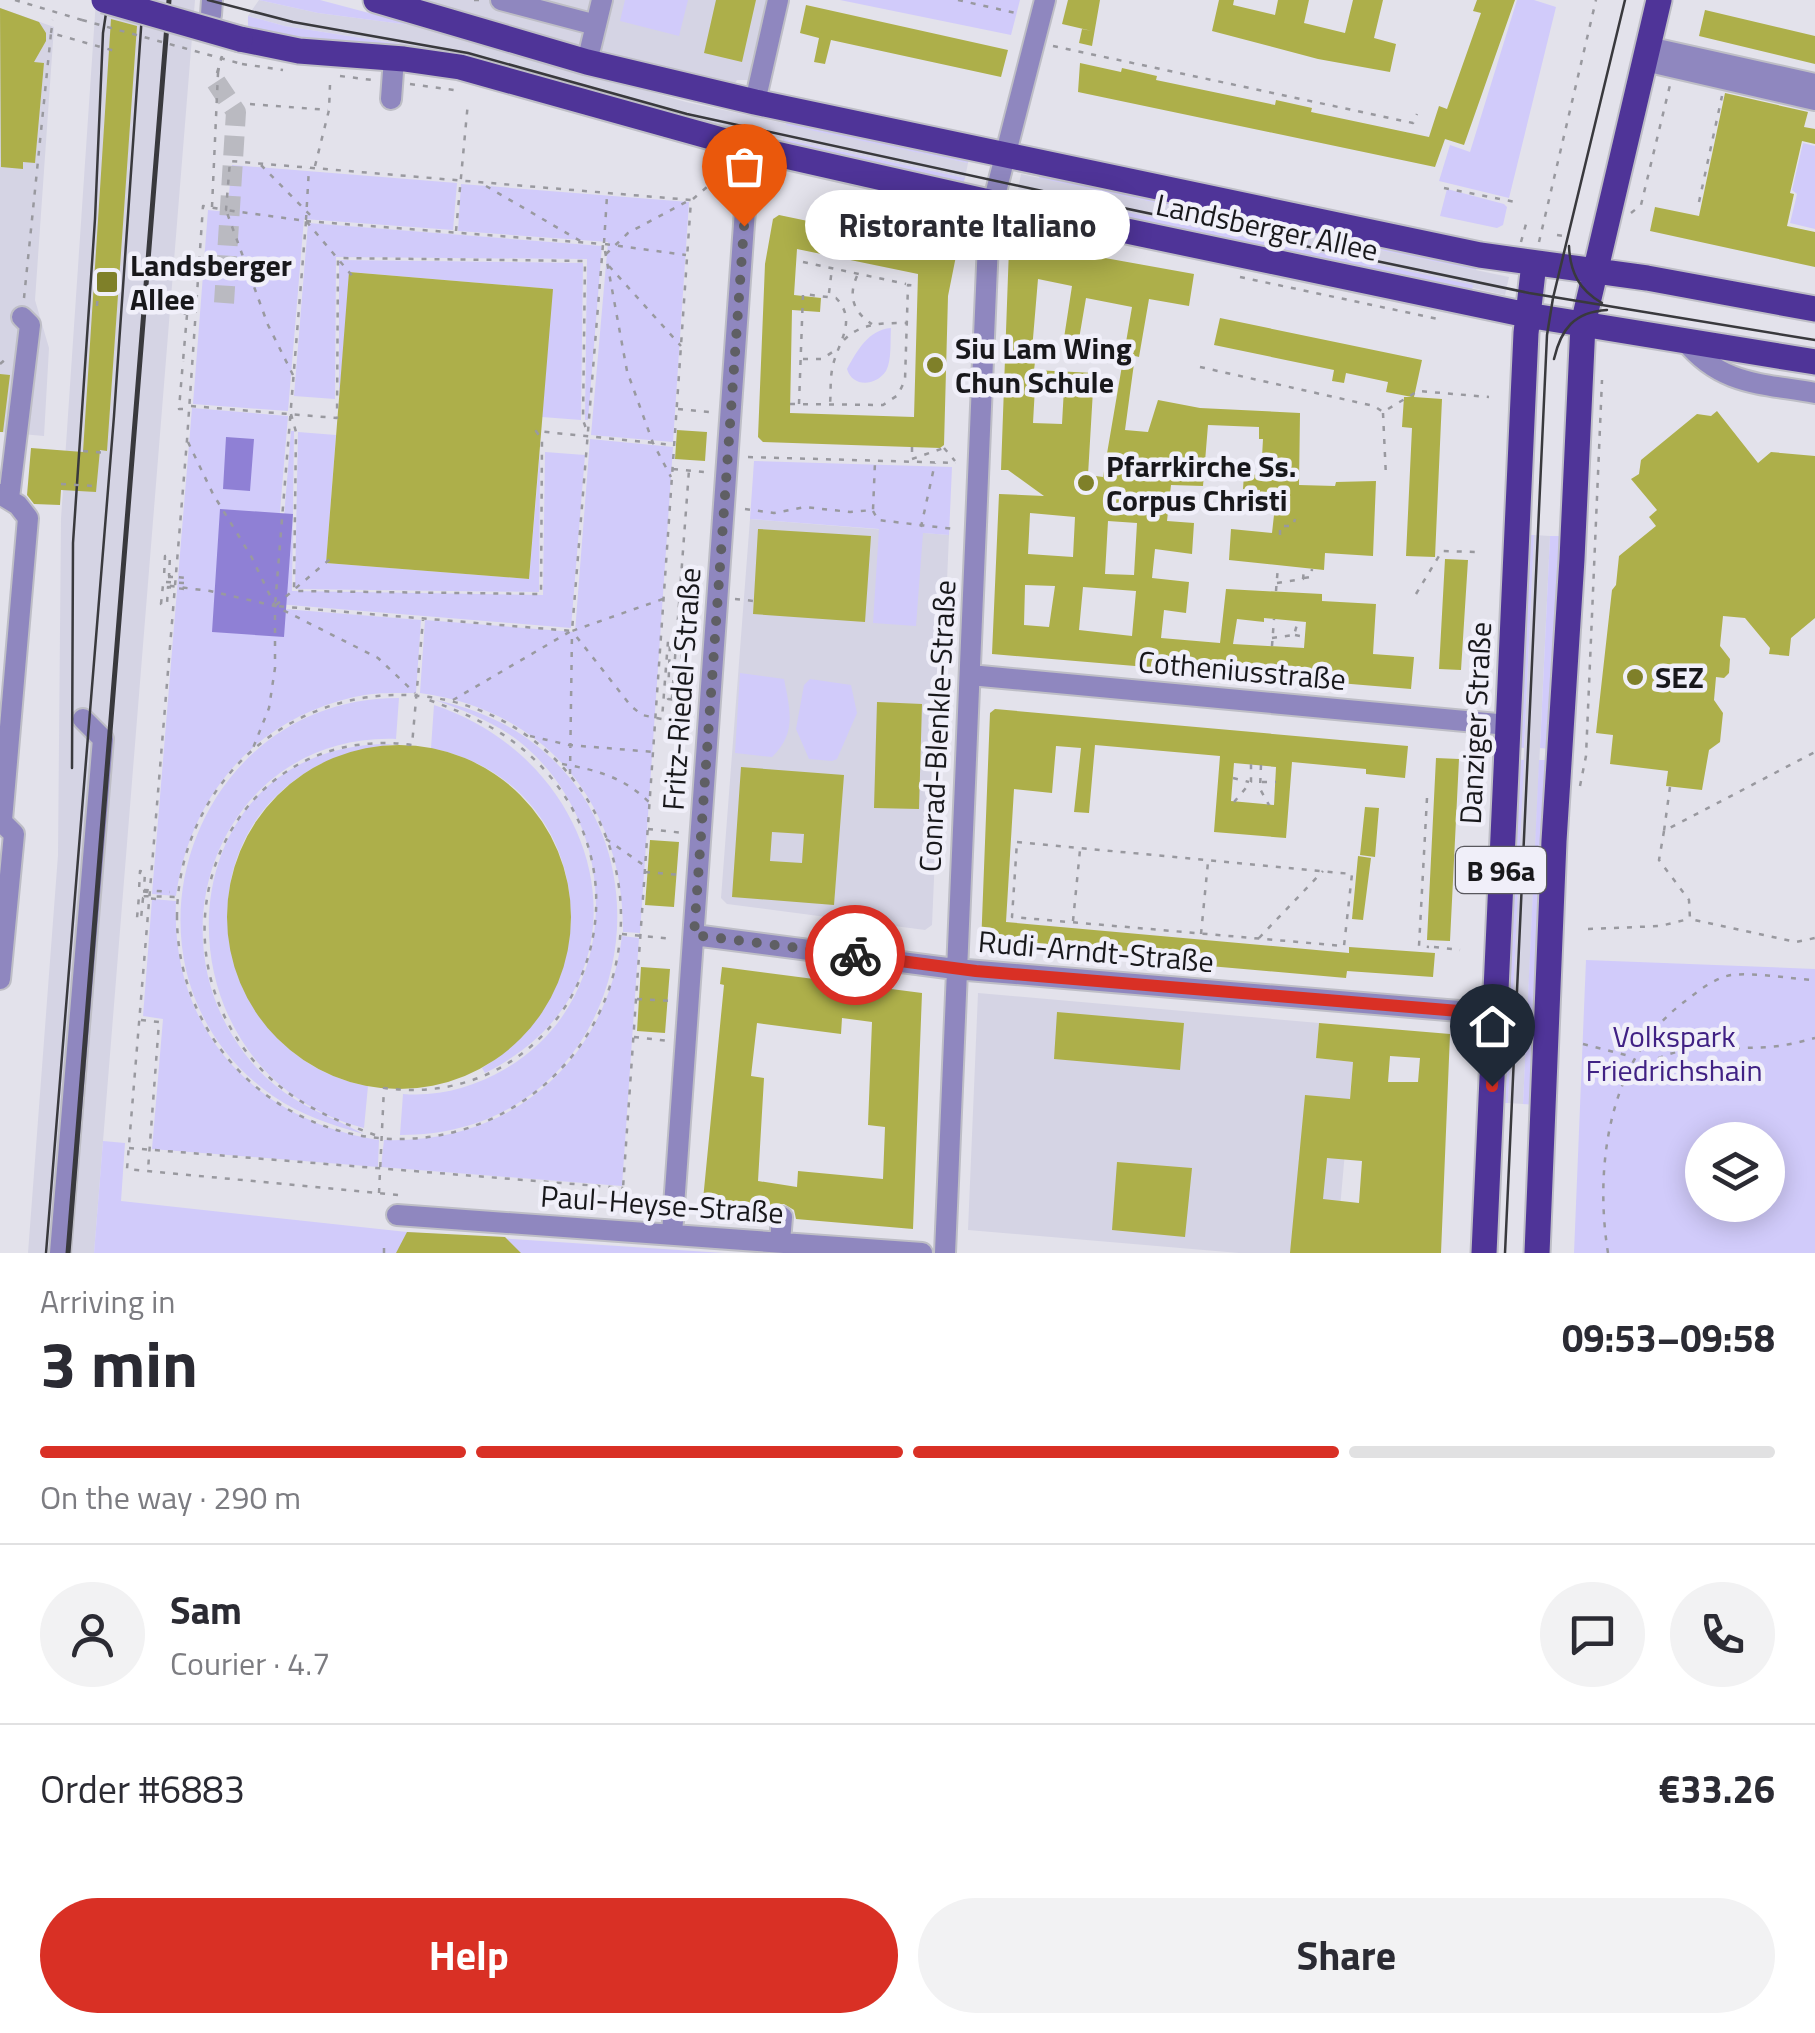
<!DOCTYPE html>
<meta charset="utf-8">
<style>
:root{--surface:#fff;--page:#f2f2f3;--text:#2b2b33;--muted:#7c7c81;--line:#e1e1e2;--accent:#d93025}
body{margin:0;font-family:"Titillium Web",sans-serif;background:var(--page);color:var(--text);height:100vh;display:flex;flex-direction:column;font-size:38px;white-space:nowrap}
*{box-sizing:border-box;margin:0}
p{font-size:32px;color:var(--muted)}
.icon{flex:none;width:55px;height:55px;fill:none;stroke:currentColor;stroke-width:2;stroke-linecap:round;stroke-linejoin:round}
.map{position:relative;height:1253px;overflow:hidden}
.details{display:flex;flex-direction:column;background:var(--surface);flex:1}
.details>*{flex:none}
.controls{position:absolute;left:1685px;top:1122px;display:grid;gap:20px}
.controls a{display:grid;place-items:center;width:100px;height:100px;border-radius:50%;background:var(--surface);box-shadow:0 5px 25px #0003;font-size:50px}
.pin{position:absolute;display:grid;place-items:center;width:85px;height:85px;color:#fff;margin:-102px -42px;border-radius:50% 50% 50% 0;rotate:-45deg;box-shadow:0 0 10px #0007}
.pin .icon{rotate:45deg}
.courier{position:absolute;display:grid;place-items:center;width:100px;height:100px;margin:-50px;border:8px solid #d93025;border-radius:50%;background:#fff;color:#222;box-shadow:0 2px 12px #0007}
.bubble{position:absolute;height:70px;border-radius:35px;background:var(--surface);box-shadow:0 5px 25px #0003;font-size:32px;font-weight:700;line-height:70px;text-align:center}
.overview em{font-style:normal;font-weight:700}
.overview div{display:flex;flex-direction:column-reverse}
.overview{display:flex;align-items:center;justify-content:space-between;height:170px;padding:0 40px}
h1{font-size:65px;font-weight:700;line-height:75px}
.bar{display:grid;grid-template-columns:repeat(4,1fr);gap:15px 10px;align-content:center;height:120px;padding:0 40px}
.bar i{height:12px;border-radius:8px;background:var(--line)}
.bar .active{background:var(--accent)}
.bar p{grid-column:span 4}
.line{display:flex;align-items:center;gap:25px;padding:0 40px;border-top:2px solid var(--line)}
.line div{flex:1}
.round{display:grid;place-items:center;flex:none;width:105px;height:105px;border-radius:52px;background:var(--page)}
.action{display:flex;gap:20px;margin-top:auto;padding:20px 40px}
.action a{flex:1;height:115px;border-radius:60px;background:var(--accent);color:#fff;font-size:40px;font-weight:700;line-height:115px;text-align:center}
.action a+a{background:var(--page);color:var(--text)}
.map>svg:first-child{display:block}
</style>
<div class="map">
<svg width="1815" height="1253" viewBox="0 0 1815 1253">
<rect width="100%" height="100%" fill="#e3e2eb"/>
<path fill="#d5d4e4" d="M96 0H195L94 1253H28L58 855 61 519Z
M259 0 318 13 418 26 686 102 968 163 965 178 728 127 722 126 721 129 405 48 406 45 285 26 248 16Z
M409 0H767L751 64 756 70 751 80H737L735 83 619 59Z
M0 8 54 27 35 300 49 348 44 436 0 432Z
M1021 174 1509 277 1505 295 1018 189Z
M750 519 949 535 932 925 925 930 727 904 721 898Z
M1534 535 1550 536 1523 1104 1508 1103Z
M978 993 1319 1023 1316 1058 1353 1062 1336 1253H1239L968 1230Z"/>
<path fill="#d1cbfa" fill-rule="evenodd" d="M259 0H320L418 26 318 13Z
M625 0H688L679 36 620 21Z
M840 0H1020L1011 35Z
M1517 0H1534L1556 7 1509 198 1439 181 1450 145 1470 152Z
M248 16 285 26 406 45 405 48 308 40 248 29Z
M787 120 969 158 968 163 786 125Z
M783 139 965 178 963 184 782 144Z
M1803 143 1815 146V229L1790 223 1797 194 1792 190Z
M232 165 457 183 453 230 304 219 288 411 193 404 208 210 227 212Z
M1039 173 1477 266 1476 270 1039 178Z
M461 184 689 202 673 442 591 435 608 242 458 231Z
M1447 189 1504 204 1507 207 1503 225 1497 228 1440 216Z
M1036 193 1473 285 1472 291 1034 198Z
M308 223 602 246 588 420H585L587 259 336 257 335 399 294 396Z
M339 260 583 263 581 420 542 417 552 289 350 272 339 399Z
M891 328C890 341 892 360 886 371 875 387 852 387 847 369 857 351 868 330 891 328Z
M192 408 288 416 272 608 421 620 416 693C395 693 374 692 354 697 254 720 190 796 176 896L152 894Z
M291 431H294L292 591 543 595 545 452 585 455 571 628 277 604Z
M298 432 336 435 326 563 529 579 540 452 539 592 295 589Z
M590 439 673 447 640 933 623 932C624 806 547 710 420 693L425 620 575 632Z
M754 461 952 467 949 535 923 533 916 626 873 623 879 529 750 519Z
M1524 535H1534L1524 748 1514 747Z
M1550 536H1560L1550 749 1540 748Z
M740 673 784 679C790 710 797 733 772 757L735 753Z
M810 679 851 685 857 713 837 759 832 761 809 759 796 729 804 685Z
M399 698 396 739C228 733 147 926 245 1054 281 1101 316 1109 364 1134 331 1125 301 1115 273 1096 99 975 187 697 399 698Z
M435 700C704 755 661 1136 400 1135L403 1094C439 1097 474 1087 505 1069 620 1003 624 835 528 749 502 725 468 712 435 700Z
M434 705C607 762 662 985 485 1073L482 1068C620 985 592 780 431 748Z
M394 744C362 750 331 755 302 775 175 860 220 1059 368 1086L364 1128C148 1073 157 740 394 744Z
M1514 759 1524 760 1508 1103H1498Z
M1539 760H1549L1534 1105 1523 1104Z
M152 899 176 901C170 1029 255 1121 379 1140L378 1167 152 1149 163 1019 143 1016Z
M622 936 639 938 622 1186 381 1167 384 1140C511 1144 606 1062 622 936Z
M1586 960 1815 969V1253H1574ZM1702 1140H1768V1205H1702Z
M103 1141 125 1143 121 1201 407 1232 724 1253H94Z"/>
<path fill="#8f80d5" d="M226 437 254 439 250 491 223 489Z
M220 509 293 514 284 637 212 632Z"/>
<path fill="#adaf4a" fill-rule="evenodd" d="M716 0H756L742 62 704 53Z
M1068 0H1100L1092 46 1079 43 1082 29 1092 31 1062 24Z
M1219 0H1234L1233 5 1275 15 1278 0H1309L1304 23 1345 33 1353 0H1383L1374 38 1396 44 1390 72 1318 59 1212 31Z
M1477 0H1515L1464 145 1445 139 1435 167 1078 92 1080 63 1121 72 1122 68 1157 76 1156 80 1275 105 1276 100 1312 108 1311 112 1429 137 1439 106 1447 109 1481 13 1473 11Z
M806 5 1008 50 1001 77 831 40 825 64 814 62 819 38 800 33Z
M0 8 39 22 46 33V41L34 62 44 63 35 163 23 162V169L1 167Z
M1705 10 1815 36V64L1699 36Z
M111 19 137 26 107 451 100 450 96 492 61 490 60 505 34 504 27 495 31 448 83 452Z
M1725 93 1808 112 1804 127 1815 129V144L1802 141 1790 193 1794 194 1787 226 1815 232V267L1650 231 1655 207 1699 216Z
M779 215 952 251 956 256 948 296 944 445 940 448 763 442 758 437 765 264 773 219ZM797 249 918 274 914 417 790 413 792 310 820 312 821 298 794 295Z
M1016 242 1194 274 1189 306 1149 299 1139 357 1135 356 1125 430 1148 432 1158 400 1200 408 1300 413 1299 485 1335 486 1336 482 1376 481 1373 556 1325 553 1324 570 1229 560 1231 529 1272 533 1275 506 1260 505V490L1243 489 1244 474 1261 475 1263 439H1259V427L1208 425 1203 486 1171 485 1167 521 1194 523 1192 554 1155 549 1152 578 1189 582 1186 613 1164 610 1161 638 1220 643 1226 589 1322 594V601L1376 604 1373 654 1414 657 1411 689 992 654 999 494 1044 496 1008 470H1001L1009 248ZM1038 279 1072 286 1064 338 1079 339 1086 298 1132 307 1103 477 1088 475 1094 373 1034 370 1035 362H1031ZM1035 387 1064 388 1062 424 1033 423ZM1030 513 1075 517 1073 557 1028 554ZM1108 521 1137 523 1134 575 1105 574ZM1025 585 1055 586 1049 627 1024 625ZM1083 587 1136 591 1132 636 1079 630ZM1264 618 1306 622 1304 648 1233 644 1237 619 1264 622Z
M349 272 553 289 529 579 326 563Z
M1220 318 1422 360 1414 397 1442 399 1435 557 1406 556 1412 428 1402 427 1404 397H1412L1386 392 1388 382 1346 373 1344 383 1332 381 1334 370 1214 345Z
M0 374 10 375 3 432H0Z
M1717 411 1758 463 1771 452 1815 456V618L1791 638 1789 656 1769 654 1770 648 1745 618 1723 616 1720 646 1730 659 1729 673 1724 678 1716 677 1714 700 1723 713 1720 742 1709 750 1702 790 1666 786 1668 771 1610 764 1613 735 1596 733 1612 590 1616 585 1619 556 1656 526 1649 517 1657 510 1631 479 1639 474 1641 460 1697 414 1711 416Z
M677 430 707 432 705 461 675 459Z
M758 529 871 536 865 622 753 614Z
M1445 559 1468 560 1461 670 1439 669Z
M877 702 922 704 919 809 874 808Z
M995 709 1408 746 1405 778 1366 774V769L1292 762 1286 838 1214 832 1220 756 1095 745 1089 813 1074 812 1081 748 1056 746 1052 793 1014 789 1006 922 1349 953V947L1435 953 1433 977 1347 971 1346 978 981 946 990 713ZM1234 763 1276 767 1274 805 1231 801Z
M227 917a172 172 0 1 1 344 0a172 172 0 1 1-344 0Z
M1436 758 1459 759 1450 941 1427 940Z
M741 767 844 775 834 905 732 897ZM772 832 804 834 802 863 770 861Z
M1365 807 1379 808 1375 857 1360 855Z
M650 840 679 842 674 907 645 905Z
M1358 856 1371 858 1363 920 1352 919Z
M641 967 670 969 665 1033 637 1031Z
M722 967 922 993 913 1229 796 1219 794 1210 784 1204 775 1205 768 1216 702 1210 724 985 720 984ZM842 1018 872 1022 868 1125 885 1127 883 1179 798 1171 797 1187 758 1181 764 1078 751 1076 757 1023 841 1034Z
M1057 1012 1184 1023 1180 1070 1054 1059Z
M1319 1023 1450 1034 1441 1253H1290L1305 1095 1350 1099 1353 1062 1316 1058ZM1390 1056 1420 1058 1418 1082H1388ZM1327 1158 1362 1161 1359 1203 1323 1199Z
M1117 1162 1192 1168 1185 1237 1112 1230Z
M407 1232 505 1237 521 1253H396Z"/>
<g fill="none" stroke-linecap="round" stroke-linejoin="round">
<path stroke="#babac1" stroke-width="20" stroke-dasharray="20 10" stroke-linecap="butt" d="M216 82 236 112 224 303"/>
<defs>
<path id="minor" d="M501 0 596 25
M211 15 212 0
M1648 47 1815 84
M1645 61 1815 100
M587 62 602 0
M391 99 394 58
M755 102 778 0
M1685 341C1722 386 1761 383 1815 393
M0 494 18 505 28 518 2 820
M9 498 30 325 22 317
M970 675 1508 725
M0 820 14 834 0 979
M694 935 955 969 1495 1014
M397 1215 922 1253
M672 1234 747 182 754 149
M780 1242 782 1217
M60 1253 103 739 83 719
M945 1253 989 219 1045 0"/>
<path id="major" d="M376 0 587 62 755 102 1480 255 1647 278 1815 309
M240 39 299 51 404 59 460 67 754 149 993 203 1527 315 1815 362
M1484 1253 1526 333 1534 263
M1537 1253 1554 841 1572 559 1583 324 1659 0"/>
</defs>
<use href="#minor" stroke="#bebec6" stroke-width="24"/>
<use href="#major" stroke="#bebec6" stroke-width="29"/>
<path stroke="#99999f" stroke-width="2.5" stroke-dasharray="5 8" stroke-linecap="butt" d="M15 0 82 20
M474 0H480
M958 0 1020 14
M51 33 53 20
M1053 46 1413 123 1417 114
M242 64 283 70
M217 73 222 56
M340 76 372 80
M410 84 461 91
M250 104 328 110
M261 165 315 220
M315 166 329 110 330 85
M486 186 582 242
M1444 188 1515 202
M693 199 722 174
M1699 202 1722 96
M212 207 218 73
M1631 213 1641 205 1670 85
M306 220 309 168
M306 221 603 244 572 631 275 606Z
M456 231 468 102
M1557 235 1564 236
M1521 242 1526 224
M1539 242 1596 0
M604 243 607 196
M605 244 686 255
M605 251 627 371 653 443 671 477
M606 254 628 233 686 202
M803 262 906 284
M609 266 681 346
M857 276C848 296 853 312 872 324
M1240 277 1443 320
M829 293 832 268
M24 298 51 33 115 51
M97 306 98 290
M185 315V310L191 309 184 307H191
M187 315 183 361H187
M844 340C860 323 883 323 906 323
M803 359H822L837 349
M0 364 7 358
M1200 367 1374 406 1383 412 1418 391 1489 397
M293 375 268 325 226 210 306 221 354 278
M790 404 883 405 898 395 905 380 908 285 919 286
M799 404 803 294 836 298C859 322 836 344 832 370 830 381 831 393 830 404
M191 406 337 418 338 258 585 261 583 420 588 434
M183 409H179L183 361
M678 409 709 412
M1383 413 1386 477
M291 414 296 432 294 591 541 594 542 440 536 431 674 445
M188 442 213 494 251 556 275 606V668L269 708 253 748
M912 447V455
M944 448 955 461
M83 451 107 453
M748 457 956 463
M912 459 944 448 942 446
M673 469 705 472
M745 509 774 513 805 507 850 512 873 510 875 462
M873 511 878 520 954 529
M921 527 935 463
M1280 535V526H1293L1295 519
M173 577H164L165 556H170L169 576 185 578
M1304 578 1311 577 1312 569
M166 582 185 583
M1277 583 1303 579 1304 569
M184 589 168 587 167 604H161L163 585 210 591 275 606 378 658 415 693
M1276 591 1278 566
M1416 594 1442 551 1476 552
M663 599 572 631 631 706 642 715 662 719 668 641H670L668 699 678 700 684 624H690L683 722 690 723
M735 599 754 601
M276 605 330 559
M1295 635 1305 637
M1272 638 1294 635 1298 621
M1272 646 1274 619
M177 917a222 222 0 1 1 444 0a222 222 0 1 1-444 0Z
M672 698 689 470
M453 700 571 631
M530 736 569 745 654 752
M562 764C597 770 623 777 649 802
M1261 765 1260 789 1269 805
M570 774 572 632
M1233 778 1249 782
M1262 782H1276
M1580 786 1586 756 1602 380
M1670 787 1664 831 1815 752
M1427 798 1419 946 1429 947
M1234 802 1251 782V764
M648 829 684 833
M1664 831 1659 860 1689 900 1690 919 1796 942 1815 938
M606 839 645 866
M1017 842 1352 874 1344 946 1012 917Z
M645 872 681 875
M148 892 139 891 140 871 145 872 144 890 170 892
M156 899 143 898 141 919 137 918 139 896 176 897
M1073 921 1080 850
M1588 929 1660 926 1689 919
M622 934 673 939
M1201 934 1208 862
M1259 938 1323 871
M1434 947 1460 950
M637 999 672 1001
M141 1020 159 1022 148 1170
M634 1037 669 1041
M1583 1044 1633 1057
M1626 1080C1671 1038 1713 1051 1768 1047 1784 1046 1800 1042 1815 1038
M375 1135C329 1118 286 1100 253 1060 142 929 233 721 412 745L423 620
M129 1148 623 1188 647 1216
M379 1193 384 1088C561 1112 661 907 549 775 515 735 474 716 426 699
M398 1195 127 1169 187 440 203 206 226 210 230 161 691 200 623 1188
M384 1253V1242
M1608 1253C1594 1165 1609 1058 1684 1002 1697 992 1714 978 1731 975 1757 972 1789 979 1815 980"/>
<use href="#minor" stroke="#8f87bf" stroke-width="20"/>
<use href="#major" stroke="#4f3498" stroke-width="25"/>
<path stroke="#39393d" stroke-width="2.5" d="M208 0 293 22 468 53 687 114 1047 192 1529 293 1815 340
M1569 246C1570 272 1579 290 1602 303
M1554 359C1561 329 1574 312 1607 310
M72 768 73 543 95 219 103 33 108 0
M46 1253 114 416 143 0
M1505 1253 1547 335 1553 298 1625 0"/>
<path stroke="#39393d" stroke-width="5" d="M68 1253 169 0"/>
<defs>
<path id="major-bridge" d="M104 0 240 39"/>
</defs>
<use href="#major-bridge" stroke="#bebec6" stroke-width="29" stroke-linecap="butt"/>
<path stroke="#99999f" stroke-width="2.5" stroke-dasharray="5 8" stroke-linecap="butt" d="M82 20 242 64
M218 73 219 67
M61 484 93 486 94 480"/>
<use href="#major-bridge" stroke="#4f3498" stroke-width="25"/>
</g>
<g fill="none" stroke-linecap="round" stroke-linejoin="round">
<path stroke="#5f5f64" stroke-width="10" stroke-dasharray="0 18" d="M744 226 694 935 855 955"/>
<path stroke="#d93025" stroke-width="12" d="M855 955 976 971 1495 1014 1492 1086"/>
</g>
<g fill="#7f8029" stroke="#f0eff9" stroke-width="4">
<rect x="95" y="270" width="24" height="24" rx="5"/>
<circle cx="935" cy="365" r="10"/>
<circle cx="1086" cy="483" r="10"/>
<circle cx="1635" cy="677" r="10"/>
</g>
<g text-anchor="middle" dominant-baseline="central" stroke-width="9" stroke-linejoin="round" paint-order="stroke">
<rect fill="#f0eff9" stroke="#59585e" stroke-width="2.5" x="1456" y="847" width="90" height="46" rx="8"/>
<g font-size="28" font-weight="bold" fill="#18181b">
<text x="1501" y="870">B 96a</text>
</g>
<g font-size="30" fill="#18181b" stroke="#f0eff9">
<text transform="translate(1267 227) rotate(12)">Landsberger Allee</text>
<text transform="translate(1242 670) rotate(5)">Cotheniusstraße</text>
<text transform="translate(681 689) rotate(-86)">Fritz-Riedel-Straße</text>
<text transform="translate(1475 723) rotate(-87)">Danziger Straße</text>
<text transform="translate(937 726) rotate(-87)">Conrad-Blenkle-Straße</text>
<text transform="translate(1096 951) rotate(5)">Rudi-Arndt-Straße</text>
<text transform="translate(662 1204) rotate(4)">Paul-Heyse-Straße</text>
</g>
<g font-size="30" font-weight="bold" fill="#18181b" stroke="#f0eff9" text-anchor="start">
<text x="130" y="265">Landsberger<tspan x="130" dy="34">Allee</tspan></text>
<text x="955" y="348">Siu Lam Wing<tspan x="955" dy="34">Chun Schule</tspan></text>
<text x="1106" y="466">Pfarrkirche Ss.<tspan x="1106" dy="34">Corpus Christi</tspan></text>
<text x="1655" y="677">SEZ</text>
</g>
<g font-size="30" fill="#402184" stroke="#f0eff9">
<text x="1674" y="1036">Volkspark<tspan x="1674" dy="34">Friedrichshain</tspan></text>
</g>
</g>
</svg>
<div class="controls">
<a><svg class="icon" aria-label="layers" viewBox="0 0 24 24"><path d="M12 4l9 5-9 5-9-5zM3 14l9 5 9-5"/></svg></a>
</div>
<div class="pin" style="left:744px;top:226px;background:#ea580c"><svg class="icon" aria-label="bag" viewBox="0 0 24 24"><path d="M5 8h14l-1 12H6zM9 8a3 3 0 0 1 6 0"/></svg></div>
<div class="pin" style="left:1492px;top:1086px;background:#1f2937"><svg class="icon" aria-label="home" viewBox="0 0 24 24"><path d="M3 11l9-7 9 7M6 9v11h12V9"/></svg></div>
<div class="courier" style="left:855px;top:955px"><svg class="icon" aria-label="bike" viewBox="0 0 24 24"><circle cx="6" cy="16" r="4"/><circle cx="18" cy="16" r="4"/><path d="M6 16l4-8h5l3 8M10 8l3 8H6M13 5h3"/></svg></div>
<div class="bubble" style="left:805px;top:190px;width:325px">Ristorante Italiano</div>
</div>
<section class="details">
<div class="overview"><div><h1>3 min</h1><p>Arriving in</p></div><em>09:53–09:58</em></div>
<div class="bar"><i class="active"></i><i class="active"></i><i class="active"></i><i></i><p>On the way · 290 m</p></div>
<div class="line" style="height:180px"><a class="round"><svg class="icon" aria-label="person" viewBox="0 0 24 24"><circle cx="12" cy="8" r="4"/><path d="M4 21q1-7 8-7t8 7"/></svg></a><div><b>Sam</b><p>Courier · 4.7</p></div><a class="round"><svg class="icon" aria-label="chat" viewBox="0 0 24 24"><path d="M4 5h16v11H9l-5 4z"/></svg></a><a class="round"><svg class="icon" aria-label="phone" viewBox="0 0 24 24"><path d="M5 4h4l2 5-3 2q2 4 5 5l2-3 5 2v4C11 20 4 13 5 4z"/></svg></a></div>
<div class="line" style="height:130px"><div>Order #6883</div><b>€33.26</b></div>
<div class="action"><a>Help</a><a>Share</a></div>
</section>
